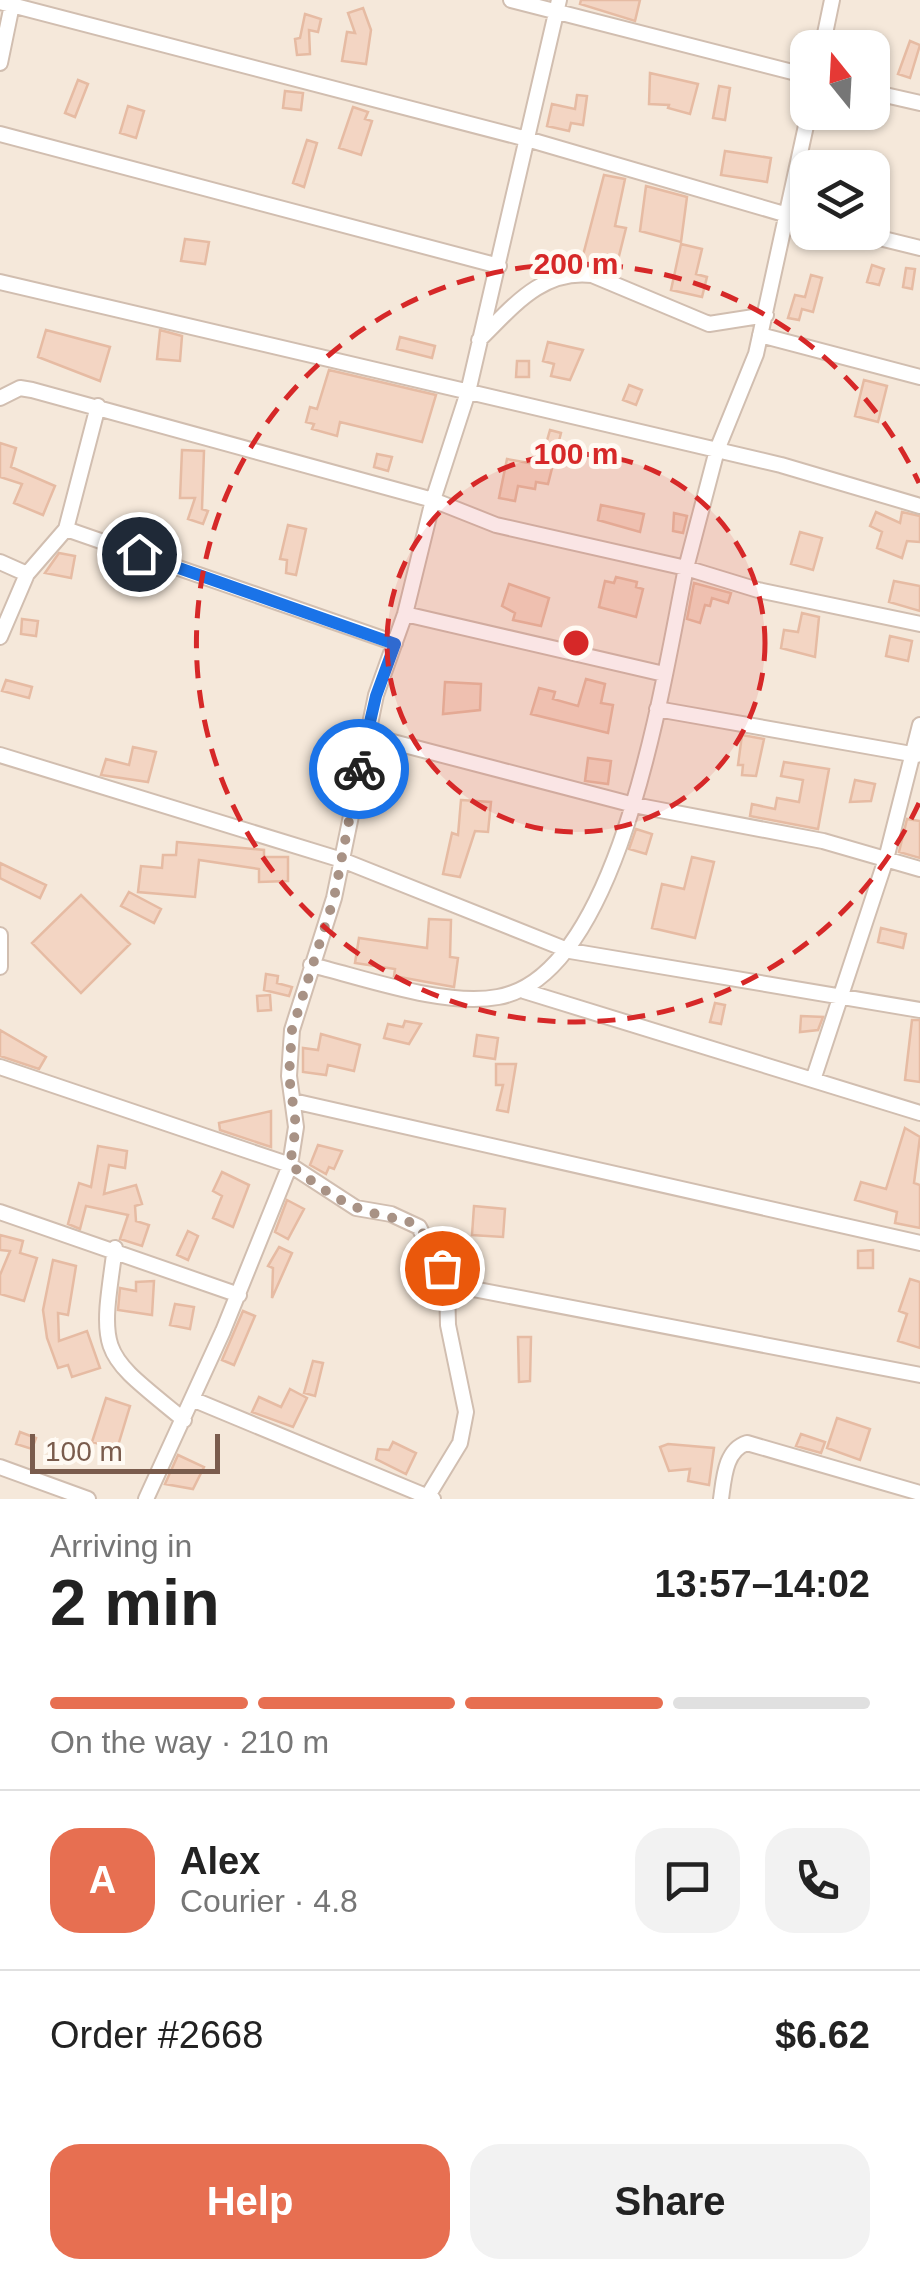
<!DOCTYPE html>
<meta charset="utf-8">
<style>
:root{--surface:#fff;--page:#f2f2f2;--text:#222;--muted:#767676;--line:#e0e0e0;--accent:#e76f51}
body{margin:0;font-family:Arial,sans-serif;background:var(--page);color:var(--text);height:100vh;display:flex;flex-direction:column;font-size:38px;white-space:nowrap}
*{box-sizing:border-box;margin:0}
p{font-size:32px;color:var(--muted)}
.icon{flex:none;width:55px;height:55px;fill:none;stroke:currentColor;stroke-width:2;stroke-linecap:round;stroke-linejoin:round}
.map{position:relative;height:1499px;overflow:hidden}
.details{display:flex;flex-direction:column;background:var(--surface);flex:1}
.details>*{flex:none}
.needle{width:65px;rotate:342deg}
.fabs{position:absolute;left:790px;top:30px;display:grid;gap:20px}
.fabs a{display:grid;place-items:center;width:100px;height:100px;border-radius:20px;background:var(--surface);box-shadow:0 2px 8px #0004;font-size:50px}
.scale{position:absolute;left:30px;bottom:25px;width:190px;box-sizing:border-box;padding-left:10px;border:5px solid #7a5c4d;border-top:0;font-size:28px;line-height:35px;white-space:nowrap;color:#7a5c4d;-webkit-text-stroke:8px #fffaf3;paint-order:stroke}
.pin{position:absolute;display:grid;place-items:center;width:85px;height:85px;color:#fff;margin:-42px;border:5px solid #fff;border-radius:50%;box-shadow:0 2px 10px #0007}
.courier{position:absolute;display:grid;place-items:center;width:100px;height:100px;margin:-50px;border:8px solid #1a73e8;border-radius:50%;background:#fff;color:#222;box-shadow:0 2px 12px #0007}
.head em{font-style:normal;font-weight:800}
.head div{display:flex;flex-direction:column-reverse}
.head{display:flex;align-items:center;justify-content:space-between;height:170px;padding:0 50px}
h1{font-size:65px;font-weight:800;line-height:75px}
.bar{display:grid;grid-template-columns:repeat(4,1fr);gap:15px 10px;align-content:center;height:120px;padding:0 50px}
.bar i{height:12px;border-radius:8px;background:var(--line)}
.bar .on{background:var(--accent)}
.bar p{grid-column:span 4}
.line{display:flex;align-items:center;gap:25px;padding:0 50px;border-top:2px solid var(--line)}
.line div{flex:1}
.round{display:grid;place-items:center;flex:none;width:105px;height:105px;border-radius:30px;background:var(--page)}
.action{display:flex;gap:20px;margin-top:auto;padding:20px 50px}
.action a{flex:1;height:115px;border-radius:30px;background:var(--accent);color:#fff;font-size:40px;font-weight:800;line-height:115px;text-align:center}
.action a+a{background:var(--page);color:var(--text)}
.map>svg:first-child{display:block}
</style>
<div class="map">
<svg width="920" height="1499" viewBox="0 0 920 1499">
<rect width="100%" height="100%" fill="#fdf6ec"/>
<path fill="#f5e8da" fill-rule="evenodd" d="M0 0H920V1499H0ZM808 48H872V112H808ZM808 168H872V232H808Z"/>
<path fill="#f3d5c3" stroke="#e6bba3" stroke-width="2.5" d="M581 0H640L635 21 580 4Z
M363 8 371 30 366 64 342 61 347 32 355 33 348 13Z
M305 14 321 19 318 32 309 30 310 54 297 55 295 39 300 38Z
M910 41 920 45 910 78 898 74Z
M650 73 698 84 690 114 668 108 669 105 649 104Z
M78 80 88 84 75 117 65 113Z
M719 86 730 88 725 120 713 118Z
M285 91 303 93 301 110 283 108Z
M577 95 587 96 583 125 571 123 569 131 547 126 552 104 575 109Z
M128 106 144 111 136 138 120 133Z
M353 107 368 112 365 119 372 121 361 155 339 148Z
M307 140 317 143 304 187 293 183Z
M725 151 771 158 767 182 721 175Z
M604 175 625 179 615 226 626 228 617 264 604 262 602 268 581 263Z
M646 186 687 197 681 242 640 231Z
M185 239 209 242 205 264 181 261Z
M681 244 702 249 696 274 707 277 702 297 671 290Z
M872 265 884 269 879 285 867 282Z
M906 268 915 269 912 289 903 287Z
M811 275 822 278 813 312 802 309 799 320 788 318 795 295 805 297Z
M46 330 110 347 100 381 38 357Z
M160 330 182 336 180 361 157 359Z
M400 337 435 346 432 358 397 349Z
M548 342 583 350 570 380 551 376 554 364 543 361Z
M517 361H529V377H516Z
M329 370 436 395 422 442 340 422 337 436 312 429 314 424 306 422 310 407 317 409Z
M864 380 887 386 878 422 855 416Z
M629 385 642 390 636 405 623 400Z
M550 430 561 433 548 484 536 482 535 489 518 486 515 501 499 498 507 459 540 465Z
M0 443 16 448 11 467 55 486 43 515 14 503 22 484 0 477Z
M182 450 204 451 202 509 208 511 203 524 188 519 195 498H180Z
M377 454 392 457 388 471 374 467Z
M601 505 644 514 640 532 598 520Z
M876 512 900 523 902 512 920 516V542L907 541 902 558 877 548 882 532 870 526Z
M674 513 687 516 683 533 673 531Z
M288 525 306 529 296 575 286 573 287 560 280 559Z
M800 532 822 538 813 570 791 564Z
M59 553 75 556 71 578 45 573Z
M616 577 637 582 636 587 643 589 636 617 599 607 605 581 614 583Z
M894 581 920 586V611L889 602Z
M694 583 731 593 728 603 712 598 710 606 705 605 700 623 687 619Z
M509 584 549 598 541 626 513 620 515 613 502 606Z
M802 613 819 617 815 657 781 648 784 630 798 632Z
M22 619 38 621 36 636 21 634Z
M890 636 912 641 908 661 886 656Z
M586 679 605 684 601 703 613 705 608 733 531 714 539 688 555 692 553 699 578 706Z
M6 680 32 687 29 698 2 691Z
M445 682 481 684 480 710 443 714Z
M742 735 764 739 756 776 742 775 743 765H738Z
M133 747 156 752 148 782 101 775 106 759 129 765Z
M588 758 611 761 608 784 585 781Z
M784 762 829 769 818 829 750 816 752 804 775 809 777 798 799 802 803 780 781 776Z
M855 780 875 784 871 801 850 802Z
M461 800 491 802 488 832 475 831 460 877 443 874 452 833 458 835Z
M907 819 920 821V858L899 852Z
M636 829 652 834 646 854 629 849Z
M177 842 264 850V857H288V881L259 882V869L199 860 195 897 138 892 141 866 162 868 163 855H176Z
M692 857 714 862 695 938 652 928 662 884 684 889Z
M0 863 46 885 40 898 0 878Z
M129 892 161 909 154 923 121 906Z
M81 895 130 944 81 993 32 943Z
M429 919 451 920 450 957 458 958 454 987 394 976 395 969 355 963 359 938 427 948Z
M881 928 906 934 903 948 878 942Z
M266 974 278 976 277 983 292 987 289 996 264 990Z
M270 995 271 1010 258 1011 257 996Z
M715 1003 725 1005 721 1024 710 1022Z
M801 1016 823 1017 818 1030 800 1032Z
M912 1020H920V1082L905 1080Z
M405 1021 421 1024 409 1044 384 1038 388 1024 403 1027Z
M0 1030 46 1057 39 1069 0 1056Z
M321 1034 360 1045 354 1071 328 1065 326 1075 303 1072V1048L318 1050Z
M477 1035 498 1038 495 1059 474 1056Z
M496 1064H516L508 1112 497 1110 503 1085H496Z
M271 1111V1147L220 1130 219 1123Z
M905 1128 920 1137 914 1183 920 1185V1228L895 1223 897 1212 855 1200 861 1182 886 1189Z
M318 1145 342 1151 334 1169 329 1167 326 1174 310 1165Z
M98 1146 127 1151 125 1168 109 1165 104 1194 136 1185 142 1204 135 1206 136 1221 149 1225 142 1246 120 1239 128 1215 86 1206 80 1229 68 1224 79 1183 91 1187Z
M222 1172 249 1185 233 1227 213 1218 222 1196 213 1191Z
M287 1200 304 1209 288 1239 275 1232Z
M474 1206 505 1209 503 1237 472 1235Z
M188 1231 198 1236 188 1260 177 1255Z
M0 1235 23 1241 20 1253 37 1258 24 1301 0 1294V1275L10 1251 0 1250Z
M279 1247 292 1253 272 1298 273 1268 268 1266Z
M873 1250V1268H858V1251Z
M53 1260 76 1266 68 1315 58 1313 59 1341 87 1331 100 1368 72 1377 68 1365 58 1368 47 1338 43 1310Z
M910 1279 920 1282V1348L898 1341 907 1314 899 1311Z
M154 1281 152 1315 118 1310 120 1288 136 1291V1282Z
M175 1304 194 1307 190 1329 170 1325Z
M243 1311 255 1316 234 1365 222 1360Z
M518 1337H531L530 1381 519 1382Z
M313 1361 323 1363 315 1396 304 1393Z
M290 1389 307 1398 293 1427 252 1412 259 1397 281 1407Z
M106 1398 130 1406 117 1449 92 1442Z
M837 1418 870 1429 860 1460 827 1448Z
M20 1432 36 1438 32 1449 16 1444Z
M801 1434 825 1442 821 1453 796 1446Z
M393 1442 416 1453 406 1474 376 1459 378 1449 389 1450Z
M668 1444 714 1448 709 1485 688 1481 690 1469 669 1471 660 1447Z
M178 1455 204 1467 193 1489 165 1484Z"/>
<g fill="none" stroke-linecap="round" stroke-linejoin="round">
<defs>
<path id="minor" d="M511 0 808 76
M0 2 527 139 808 221
M822 48 832 0
M0 63 13 0
M872 92 920 103
M0 134 499 266
M855 232 920 248
M0 282 781 465 920 506
M760 335 920 377
M479 340C512 308 541 269 592 275L709 324 766 315
M0 398 20 388 32 390 433 500 496 525 686 568 717 450 756 354 809 112
M66 529 395 643
M0 562 27 574
M405 614 664 674
M0 637 27 574 66 529 98 406
M657 709 917 755
M366 735 634 805 823 841 920 869
M0 755 342 860 570 951 920 1010
M0 935V967
M311 965C365 978 444 1007 498 997 622 975 664 673 686 568L758 590 920 624
M524 991 920 1113
M0 1067 290 1165 356 1208 391 1214 419 1227 447 1284 448 1325 466 1412 460 1443 426 1499
M813 1080 886 859 920 725
M293 1101 920 1243
M0 1212 239 1295
M115 1248C99 1358 100 1351 184 1420
M447 1284 920 1375
M192 1399 433 1499
M0 1467 88 1499
M146 1499 223 1331 290 1165 296 1127 289 1076 292 1030 334 898 376 695 405 614 433 500 468 392 559 0
M721 1499C724 1478 725 1450 747 1443L920 1493"/>
</defs>
<use href="#minor" stroke="#d1beb0" stroke-width="18"/>
<use href="#minor" stroke="#fff" stroke-width="14"/>
</g>
<g fill="none" stroke-linecap="round" stroke-linejoin="round">
<path stroke="#a89285" stroke-width="10" stroke-dasharray="0 18" d="M359 769 334 898 292 1030 289 1076 296 1126 290 1165C311 1180 334 1199 358 1208 412 1229 412 1204 442 1268"/>
<path stroke="#1a73e8" stroke-width="12" d="M139 554 395 644 376 696 359 769"/>
</g>
<circle cx="576" cy="643" r="189" fill="#d62828" fill-opacity=".12"/>
<g fill="none" stroke="#d62828" stroke-width="5" stroke-dasharray="18 12">
<circle cx="576" cy="643" r="189"/>
<path d="M919 803A379 379 0 1 1 919 483"/>
</g>
<circle cx="576" cy="643" r="15" fill="#d62828" stroke="#fffaf3" stroke-width="5"/>
<g font-size="30" text-anchor="middle" font-weight="bold" fill="#d62828" stroke="#fffaf3" stroke-width="10" stroke-linejoin="round" paint-order="stroke">
<text x="576" y="274">200 m</text>
<text x="576" y="464">100 m</text>
</g>
</svg>
<div class="fabs">
<a><svg class="needle" viewBox="-14 -14 28 28"><path d="M0-13l5 13h-10z" fill="#e53935"/><path d="M0 13l5-13h-10z" fill="#767676"/></svg></a>
<a><svg class="icon" aria-label="layers" viewBox="0 0 24 24"><path d="M12 4l9 5-9 5-9-5zM3 14l9 5 9-5"/></svg></a>
</div>
<div class="scale">100 m</div>
<div class="pin" style="left:442px;top:1268px;background:#ea580c"><svg class="icon" aria-label="bag" viewBox="0 0 24 24"><path d="M5 8h14l-1 12H6zM9 8a3 3 0 0 1 6 0"/></svg></div>
<div class="pin" style="left:139px;top:554px;background:#1f2937"><svg class="icon" aria-label="home" viewBox="0 0 24 24"><path d="M3 11l9-7 9 7M6 9v11h12V9"/></svg></div>
<div class="courier" style="left:359px;top:769px"><svg class="icon" aria-label="bike" viewBox="0 0 24 24"><circle cx="6" cy="16" r="4"/><circle cx="18" cy="16" r="4"/><path d="M6 16l4-8h5l3 8M10 8l3 8H6M13 5h3"/></svg></div>
</div>
<section class="details">
<div class="head"><div><h1>2 min</h1><p>Arriving in</p></div><em>13:57–14:02</em></div>
<div class="bar"><i class="on"></i><i class="on"></i><i class="on"></i><i></i><p>On the way · 210 m</p></div>
<div class="line" style="height:180px"><b class="round" style="background:var(--accent);color:#fff">A</b><div><b>Alex</b><p>Courier · 4.8</p></div><a class="round"><svg class="icon" aria-label="chat" viewBox="0 0 24 24"><path d="M4 5h16v11H9l-5 4z"/></svg></a><a class="round"><svg class="icon" aria-label="phone" viewBox="0 0 24 24"><path d="M5 4h4l2 5-3 2q2 4 5 5l2-3 5 2v4C11 20 4 13 5 4z"/></svg></a></div>
<div class="line" style="height:130px"><div>Order #2668</div><b>$6.62</b></div>
<div class="action"><a>Help</a><a>Share</a></div>
</section>
